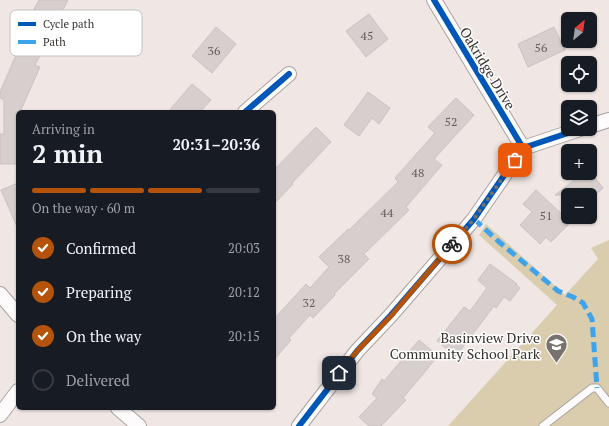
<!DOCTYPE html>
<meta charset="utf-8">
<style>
:root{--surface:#171b24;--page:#242831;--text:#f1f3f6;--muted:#9ea1a6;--line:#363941;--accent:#b45309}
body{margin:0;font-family:"PT Serif",serif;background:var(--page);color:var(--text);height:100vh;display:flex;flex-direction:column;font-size:15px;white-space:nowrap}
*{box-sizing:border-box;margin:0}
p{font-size:13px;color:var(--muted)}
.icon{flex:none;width:22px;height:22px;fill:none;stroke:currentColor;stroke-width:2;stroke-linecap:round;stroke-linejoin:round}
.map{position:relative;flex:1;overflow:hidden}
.panel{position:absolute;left:16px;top:110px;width:260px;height:300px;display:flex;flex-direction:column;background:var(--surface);border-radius:6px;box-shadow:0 1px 3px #0004}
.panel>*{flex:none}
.needle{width:26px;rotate:29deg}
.controls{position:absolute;left:561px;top:12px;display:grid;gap:8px}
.controls a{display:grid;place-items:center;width:36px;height:36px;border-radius:6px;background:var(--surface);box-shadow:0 1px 3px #0004;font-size:20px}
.pin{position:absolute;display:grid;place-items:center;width:34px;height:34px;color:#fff;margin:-17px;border-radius:8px;box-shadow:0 2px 6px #0006}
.courier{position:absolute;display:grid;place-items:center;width:40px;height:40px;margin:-20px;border:3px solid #b45309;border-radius:50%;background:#fff;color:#222;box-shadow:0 1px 5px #0007}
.overview em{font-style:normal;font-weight:700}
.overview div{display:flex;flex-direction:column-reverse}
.overview{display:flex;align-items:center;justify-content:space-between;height:68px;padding:0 16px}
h1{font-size:26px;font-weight:700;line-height:30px}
.bar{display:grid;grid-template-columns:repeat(4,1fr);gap:6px 4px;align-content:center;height:48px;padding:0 16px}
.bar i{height:5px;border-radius:3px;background:var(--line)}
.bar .current{background:var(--accent)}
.bar p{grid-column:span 4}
ol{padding:0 16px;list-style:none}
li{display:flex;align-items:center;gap:12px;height:44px}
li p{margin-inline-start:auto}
li .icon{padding:4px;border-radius:50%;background:var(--accent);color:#fff;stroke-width:4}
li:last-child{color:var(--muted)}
li i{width:22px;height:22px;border:2px solid var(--line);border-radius:50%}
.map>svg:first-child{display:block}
</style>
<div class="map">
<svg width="609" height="426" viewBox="0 0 609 426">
<rect width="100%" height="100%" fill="#f0e7e4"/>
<path fill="#d9cdae" d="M486 224 565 295 598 259 591 248 609 240V426H448L557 305 479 235Z"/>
<path fill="#d7cfce" stroke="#cac2c1" d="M39 0H68L35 65 40 67 20 112H18V164H0V134H4V100L0 98V92L23 39 19 37Z
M369 14 388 39 366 57 346 31Z
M216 27 236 44 212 73 192 56Z
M554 27 565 50 528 67 518 44Z
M192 84 211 100 200 112H168Z
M368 92 390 108 379 124 372 118 359 136 344 125Z
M456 98 474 115 434 159 442 165 406 207 409 210 364 254 369 259 334 294 335 295 313 318 310 315 289 338 291 340 274 360V319L306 284 310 288 329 267 319 257 348 229 349 230 398 182 395 178 435 133 428 127Z
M316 127 331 142 292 183 293 184 274 204V170Z
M590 171 603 188 595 195H555L583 173H590Z
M18 183V229L1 190Z
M536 190 566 218 564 219 569 224 551 242 546 237 540 244 520 225 532 212 523 204Z
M490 264 517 284 516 285 520 288 510 301 504 297 496 308 494 306 456 356 437 341 464 307 470 311 487 288 478 280Z
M419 340 438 356 403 398 406 400 381 426H369L359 417 377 398 372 394 382 379 384 381Z"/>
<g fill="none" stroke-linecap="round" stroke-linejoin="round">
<defs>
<path id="lane" d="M543 426 592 388H597L609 403"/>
<path id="street" d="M434 0 523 148
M245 112 289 74
M590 126 609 120
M0 294 18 315
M118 408 139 426
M0 415 18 391
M299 426 357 351 391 315 474 219 523 148 580 129"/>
</defs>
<use href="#lane" stroke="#a8a29f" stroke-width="9"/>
<use href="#street" stroke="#a8a29f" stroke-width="16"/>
<use href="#lane" stroke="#fdfbfb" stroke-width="7"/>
<use href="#street" stroke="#fdfbfb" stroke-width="14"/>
<path stroke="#3fa3eb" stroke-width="5" stroke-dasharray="10 5" stroke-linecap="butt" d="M474 219 498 241 558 291 573 297 583 303 592 319 597 388"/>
<defs>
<path id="cycleway" d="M434 0 523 148
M245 112 289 74
M299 426 357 351 391 315 474 219 523 148 580 129"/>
</defs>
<use href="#cycleway" stroke="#fff" stroke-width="8"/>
<use href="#cycleway" stroke="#0057b8" stroke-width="6"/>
</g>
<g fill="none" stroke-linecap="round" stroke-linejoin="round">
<path stroke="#78716e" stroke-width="4" stroke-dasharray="0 7.2" d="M452 244 474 219 515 160"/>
<path stroke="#b45309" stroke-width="5" d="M339 373 357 351 391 316 452 244"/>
</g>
<defs>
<symbol id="school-pin" viewBox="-11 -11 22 30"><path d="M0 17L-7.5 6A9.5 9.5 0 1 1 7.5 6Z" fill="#78716e" stroke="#fff"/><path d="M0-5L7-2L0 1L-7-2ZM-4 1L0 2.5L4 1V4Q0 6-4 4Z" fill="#fff"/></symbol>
</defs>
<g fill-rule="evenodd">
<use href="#school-pin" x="544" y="332" width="25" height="34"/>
</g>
<g text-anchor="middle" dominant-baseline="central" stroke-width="3" stroke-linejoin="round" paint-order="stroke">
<g font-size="12" fill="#625b58">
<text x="367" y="35">45</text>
<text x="541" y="47">56</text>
<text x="214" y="50">36</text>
<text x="451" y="121">52</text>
<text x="418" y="172">48</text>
<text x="387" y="212">44</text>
<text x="546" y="215">51</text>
<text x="344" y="258">38</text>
<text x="309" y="302">32</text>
</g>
<g font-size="14" fill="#38322f" stroke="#fff">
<text transform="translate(488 68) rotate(59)">Oakridge Drive</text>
</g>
<g font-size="14" fill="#38322f" stroke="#fff" text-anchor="end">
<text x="540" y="337">Basinview Drive<tspan x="540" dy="16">Community School Park</tspan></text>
</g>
</g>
<rect x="10" y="10" width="132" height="46" rx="6" fill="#fff" stroke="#c3c2c1" stroke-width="1"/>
<rect x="18" y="22" width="18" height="4" fill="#0057b8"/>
<rect x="18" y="40" width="18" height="4" fill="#3fa3eb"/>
<g font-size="11" fill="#38322f">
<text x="43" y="28">Cycle path</text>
<text x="43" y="46">Path</text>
</g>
</svg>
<div class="controls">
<a><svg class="needle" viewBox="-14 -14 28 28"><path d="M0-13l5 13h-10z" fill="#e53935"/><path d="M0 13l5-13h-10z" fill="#9ea1a6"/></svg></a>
<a><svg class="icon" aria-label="locate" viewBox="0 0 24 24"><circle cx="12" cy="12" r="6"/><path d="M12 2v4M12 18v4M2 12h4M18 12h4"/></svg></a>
<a><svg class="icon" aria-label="layers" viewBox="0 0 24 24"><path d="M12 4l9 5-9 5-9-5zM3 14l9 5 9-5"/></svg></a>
<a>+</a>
<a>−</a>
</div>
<div class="pin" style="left:515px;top:160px;background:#ea580c"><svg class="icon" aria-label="bag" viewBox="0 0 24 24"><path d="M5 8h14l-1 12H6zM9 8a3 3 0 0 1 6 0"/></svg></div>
<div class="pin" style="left:339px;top:373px;background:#1f2937"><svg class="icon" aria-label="home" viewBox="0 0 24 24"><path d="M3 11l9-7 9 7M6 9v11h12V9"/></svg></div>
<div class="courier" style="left:452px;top:244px"><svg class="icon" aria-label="bike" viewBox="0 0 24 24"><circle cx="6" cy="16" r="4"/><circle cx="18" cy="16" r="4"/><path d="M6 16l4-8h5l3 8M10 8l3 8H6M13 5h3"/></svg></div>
<section class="panel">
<div class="overview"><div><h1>2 min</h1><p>Arriving in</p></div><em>20:31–20:36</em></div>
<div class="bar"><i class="current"></i><i class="current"></i><i class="current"></i><i></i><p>On the way · 60 m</p></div>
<ol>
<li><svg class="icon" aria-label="check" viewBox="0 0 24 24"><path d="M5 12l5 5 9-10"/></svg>Confirmed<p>20:03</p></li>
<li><svg class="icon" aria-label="check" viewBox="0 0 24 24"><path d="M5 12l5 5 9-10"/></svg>Preparing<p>20:12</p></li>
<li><svg class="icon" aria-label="check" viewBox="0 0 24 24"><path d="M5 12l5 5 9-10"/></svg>On the way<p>20:15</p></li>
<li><i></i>Delivered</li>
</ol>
</section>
</div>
